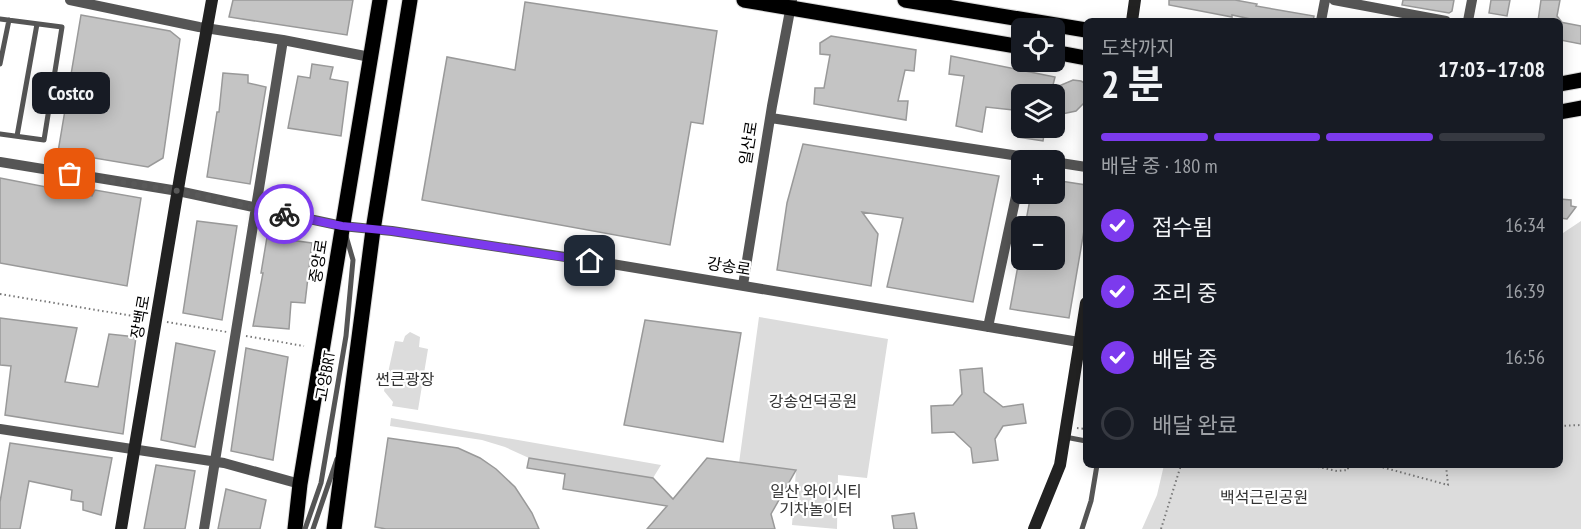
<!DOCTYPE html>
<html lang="ko">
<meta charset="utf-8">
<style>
:root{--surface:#171b24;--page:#242831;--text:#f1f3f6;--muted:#9ea1a6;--line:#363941;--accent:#7c3aed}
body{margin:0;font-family:"PT Sans Narrow","Noto Sans KR",sans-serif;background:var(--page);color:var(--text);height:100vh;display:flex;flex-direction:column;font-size:22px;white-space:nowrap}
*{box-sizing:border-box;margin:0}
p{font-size:20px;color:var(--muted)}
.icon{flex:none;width:33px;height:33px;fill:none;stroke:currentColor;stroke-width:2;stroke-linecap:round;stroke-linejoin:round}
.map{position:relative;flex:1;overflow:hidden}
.sheet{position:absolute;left:1083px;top:18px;width:480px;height:450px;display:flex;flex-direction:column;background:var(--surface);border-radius:9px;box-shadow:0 3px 15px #0003}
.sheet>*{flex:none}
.controls{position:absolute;left:1011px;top:18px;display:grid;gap:12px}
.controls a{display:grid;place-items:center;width:54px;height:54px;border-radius:9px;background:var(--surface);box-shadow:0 3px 15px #0003;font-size:30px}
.pin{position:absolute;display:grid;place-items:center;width:51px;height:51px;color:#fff;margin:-26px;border-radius:12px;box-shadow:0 3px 9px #0006}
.courier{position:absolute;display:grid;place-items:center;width:60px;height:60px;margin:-30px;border:4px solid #7c3aed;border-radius:50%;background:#fff;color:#222;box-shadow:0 2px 8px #0007}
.bubble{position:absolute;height:42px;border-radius:9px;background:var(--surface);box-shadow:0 3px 15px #0003;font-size:20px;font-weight:700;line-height:42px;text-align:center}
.headline em{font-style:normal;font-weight:700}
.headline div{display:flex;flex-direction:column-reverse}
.headline{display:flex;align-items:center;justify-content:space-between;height:102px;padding:0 18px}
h1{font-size:39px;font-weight:700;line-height:45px}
.bar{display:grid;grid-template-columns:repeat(4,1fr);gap:9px 6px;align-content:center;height:72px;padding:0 18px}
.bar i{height:8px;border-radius:4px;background:var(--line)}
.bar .selected{background:var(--accent)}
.bar p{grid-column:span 4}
ol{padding:0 18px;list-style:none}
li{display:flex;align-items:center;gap:18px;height:66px}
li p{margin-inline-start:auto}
li .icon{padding:6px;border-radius:50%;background:var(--accent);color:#fff;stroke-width:4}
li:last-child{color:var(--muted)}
li i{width:33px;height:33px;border:3px solid var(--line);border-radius:50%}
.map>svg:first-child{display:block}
</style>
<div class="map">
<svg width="1581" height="529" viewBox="0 0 1581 529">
<rect width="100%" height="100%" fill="#fff"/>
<path fill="#dcdcdc" d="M1581 221V529H1142L1157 495 1164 465H1560V235Z
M759 317 888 339 867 478 838 475 837 529 792 525 796 470 739 463Z
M410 332 420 337 419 347 428 349 418 410 392 406 393 402 384 391 395 341 403 342 405 336Z
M391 418 661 465 653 478 529 458 505 447 482 440 390 426Z"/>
<path fill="#c4c4c4" stroke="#999" stroke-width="1.5" d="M233 0H353L347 35 229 17Z
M1169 0H1235L1257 4 1256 6 1314 16 1313 21H1260L1232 15V17L1169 5Z
M1403 0H1454L1452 11 1449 13 1402 5Z
M1491 0H1510L1507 16 1489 13Z
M1541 0H1560L1557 16 1561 21H1538Z
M525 2 717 31 703 124 691 122 670 245 422 200 447 57 515 70Z
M81 15 170 31 180 39 163 158 148 167 58 152Z
M1560 22 1581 26V44L1560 40Z
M831 36 916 50 914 71 905 70 898 101H908L906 120 814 104 815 88H824L830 55 820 54V43Z
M951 56 1055 77 1052 89 1073 80 1081 81 1086 84V101L1076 111 1062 114 1055 112 1054 94H1022V111L986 107 982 132 956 126 964 76 949 74Z
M312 64 333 67 330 79 348 82 341 136 288 128 298 76 310 78Z
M223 73 248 75V83L266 87 250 184 207 177 217 112H219Z
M1019 128H1045L1043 141 1018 137Z
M803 144 999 176 973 302 887 287 903 218 862 212 878 234 871 286 777 270 787 203Z
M0 178 92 196 95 190 141 198 127 286 0 263Z
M1054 180 1086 185V219L1069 318 1010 309 1019 260H1054V226H1025L1031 194H1054Z
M1560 199 1571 200V206L1576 207 1567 219 1560 218Z
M197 221 237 226 222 320 183 313Z
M267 237 312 243 305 303 291 302 289 329 253 326 263 273H261Z
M0 318 77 328 65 382 98 387 109 334 136 337 123 434 5 415 11 366 0 365Z
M645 320 741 333 723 442 624 425Z
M176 343 215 351 195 447 161 440Z
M246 348 288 357 273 460 231 451Z
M982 368 984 392 1003 407 1023 404 1026 423 1003 426 995 439 998 460 973 463 971 448 954 432 932 433 931 406 953 405 962 394 960 370Z
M388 438 458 448 480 458 496 469 515 487 532 513 539 529H386L375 527Z
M10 443 112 458 101 515 83 510V502L71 500 72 490 29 481 20 529H0V502Z
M529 458 653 478 673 499 707 458 796 470 771 514 775 529H647L667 506 563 489 565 474 527 468Z
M156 465 195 471 185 529H144Z
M226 489 266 500 260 529H218Z
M914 513 917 529H894L892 516Z"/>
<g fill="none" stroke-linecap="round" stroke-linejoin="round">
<defs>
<path id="primary" d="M744 0 1022 47
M905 0 1086 30
M1054 52 1086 58
M1560 84 1581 80
M1560 112 1581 108
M295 529 300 484 380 0
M334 529 373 230 410 0"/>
</defs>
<use href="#primary" stroke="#dbdbdb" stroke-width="17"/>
<path stroke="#777" stroke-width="2" stroke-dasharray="1.5 3" stroke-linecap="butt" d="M0 294 145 318
M167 322 227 332
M246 336 304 346
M1560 426 1581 425
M1077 428 1086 429
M1309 465 1337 471 1348 470V465
M1374 465 1448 485 1446 465
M1161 529 1181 465"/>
<path stroke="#555" stroke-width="5" d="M0 19 62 27 44 140 0 134
M0 64 9 20
M17 136 37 24
M1065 437 1086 441
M305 529 321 483 346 336 353 260 346 236
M313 529 337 459
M1082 529 1091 501 1097 465"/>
<path stroke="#555" stroke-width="10" d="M70 0 199 27 283 40 204 529
M1334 0 1446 21
M1321 21 1325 0
M1468 21 1472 0
M283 40 370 57
M771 118 1045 160
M0 162 178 191 342 226 392 231 612 264 1079 342
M1054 162 1086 167
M743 285 772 106 792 0
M988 327 1022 168
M0 429 224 463 300 484"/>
<path stroke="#222" stroke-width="12" d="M1132 21 1135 0
M121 529 180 177 212 0
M1034 529 1060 465 1086 303"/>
<use href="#primary" stroke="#000" stroke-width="15"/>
</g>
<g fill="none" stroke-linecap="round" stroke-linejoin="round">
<path stroke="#595959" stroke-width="6" stroke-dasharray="0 10.8" d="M70 174 178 191 284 214"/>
<path stroke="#7c3aed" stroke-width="8" d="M284 214 342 226 392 231 590 261"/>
</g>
<g text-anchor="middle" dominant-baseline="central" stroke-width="4.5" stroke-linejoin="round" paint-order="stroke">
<g font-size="16" fill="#000" stroke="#fff">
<text transform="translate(748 143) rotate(-81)">일산로</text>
<text transform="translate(318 261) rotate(-81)">중앙로</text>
<text transform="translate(729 266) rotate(9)">강송로</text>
<text transform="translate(140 317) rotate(-80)">장백로</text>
<text transform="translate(325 376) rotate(-80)">고양BRT</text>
</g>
<g font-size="16" fill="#333" stroke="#fff">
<text x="405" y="379">썬큰광장</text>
<text x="813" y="401">강송언덕공원</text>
<text x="816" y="491">일산 와이시티<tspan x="816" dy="18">기차놀이터</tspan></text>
<text x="1264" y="497">백석근린공원</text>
</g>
</g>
</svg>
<div class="controls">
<a><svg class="icon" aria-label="locate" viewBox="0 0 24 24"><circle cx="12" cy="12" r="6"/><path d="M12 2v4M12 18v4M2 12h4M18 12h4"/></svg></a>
<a><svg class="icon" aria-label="layers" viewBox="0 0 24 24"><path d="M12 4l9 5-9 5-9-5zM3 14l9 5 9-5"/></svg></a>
<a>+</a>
<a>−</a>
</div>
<div class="pin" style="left:70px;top:174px;background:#ea580c"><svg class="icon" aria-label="bag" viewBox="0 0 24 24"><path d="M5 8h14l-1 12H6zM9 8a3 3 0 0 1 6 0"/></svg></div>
<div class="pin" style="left:590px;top:261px;background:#1f2937"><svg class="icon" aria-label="home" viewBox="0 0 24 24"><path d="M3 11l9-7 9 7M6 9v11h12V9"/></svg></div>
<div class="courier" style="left:284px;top:214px"><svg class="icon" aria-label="bike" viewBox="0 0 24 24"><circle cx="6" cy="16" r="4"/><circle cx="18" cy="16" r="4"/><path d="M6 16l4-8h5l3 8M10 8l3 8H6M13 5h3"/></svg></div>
<div class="bubble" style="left:32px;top:72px;width:78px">Costco</div>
<section class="sheet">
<div class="headline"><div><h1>2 분</h1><p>도착까지</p></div><em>17:03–17:08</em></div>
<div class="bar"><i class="selected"></i><i class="selected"></i><i class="selected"></i><i></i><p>배달 중 · 180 m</p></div>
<ol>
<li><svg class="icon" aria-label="check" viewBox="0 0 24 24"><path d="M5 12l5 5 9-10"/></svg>접수됨<p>16:34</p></li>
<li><svg class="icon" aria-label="check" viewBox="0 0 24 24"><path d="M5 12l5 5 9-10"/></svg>조리 중<p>16:39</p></li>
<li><svg class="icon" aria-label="check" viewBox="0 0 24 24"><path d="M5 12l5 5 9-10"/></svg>배달 중<p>16:56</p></li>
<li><i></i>배달 완료</li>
</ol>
</section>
</div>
